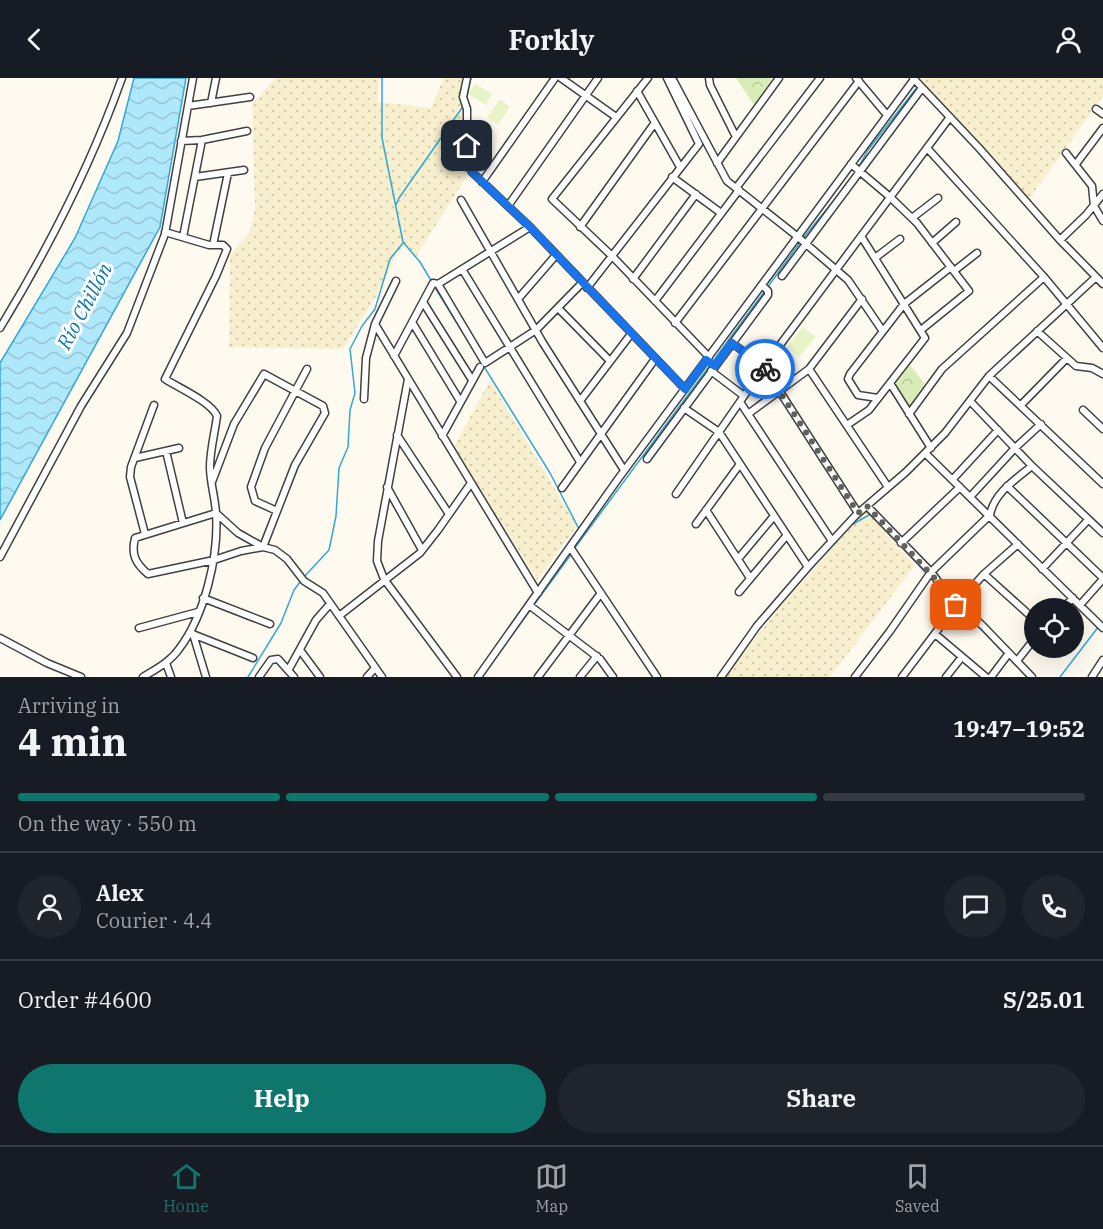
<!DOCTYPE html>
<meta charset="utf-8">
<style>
:root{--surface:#171b24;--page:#20242c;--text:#f1f3f6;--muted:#9ea1a6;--line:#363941;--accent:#0f766e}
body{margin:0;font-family:"IBM Plex Serif",serif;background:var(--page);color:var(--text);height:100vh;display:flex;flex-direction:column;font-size:22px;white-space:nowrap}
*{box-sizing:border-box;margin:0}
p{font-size:20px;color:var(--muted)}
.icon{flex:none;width:33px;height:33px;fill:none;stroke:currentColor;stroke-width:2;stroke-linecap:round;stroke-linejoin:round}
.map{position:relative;height:599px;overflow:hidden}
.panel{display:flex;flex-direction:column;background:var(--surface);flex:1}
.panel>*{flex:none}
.buttons{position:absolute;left:1024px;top:520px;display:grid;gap:12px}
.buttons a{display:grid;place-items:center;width:60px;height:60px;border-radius:50%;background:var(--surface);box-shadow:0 6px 24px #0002;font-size:30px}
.pin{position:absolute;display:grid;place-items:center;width:51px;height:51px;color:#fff;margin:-26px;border-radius:12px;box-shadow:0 3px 9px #0006}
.courier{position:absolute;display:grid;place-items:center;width:60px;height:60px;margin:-30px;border:4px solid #1a73e8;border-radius:50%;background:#fff;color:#222;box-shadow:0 2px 8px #0007}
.overview em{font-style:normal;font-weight:700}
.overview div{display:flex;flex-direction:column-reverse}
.overview{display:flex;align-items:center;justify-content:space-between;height:102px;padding:0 18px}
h1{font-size:39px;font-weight:700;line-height:45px}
.bar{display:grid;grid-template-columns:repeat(4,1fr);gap:9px 6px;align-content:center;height:72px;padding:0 18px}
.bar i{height:8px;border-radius:4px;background:var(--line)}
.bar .current{background:var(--accent)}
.bar p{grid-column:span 4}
.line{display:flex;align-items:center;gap:15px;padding:0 18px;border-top:2px solid var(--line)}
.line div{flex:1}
.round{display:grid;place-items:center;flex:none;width:63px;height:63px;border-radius:32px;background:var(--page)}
.button{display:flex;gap:12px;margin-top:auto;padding:12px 18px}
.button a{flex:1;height:69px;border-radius:36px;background:var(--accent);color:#fff;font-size:24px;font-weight:700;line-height:69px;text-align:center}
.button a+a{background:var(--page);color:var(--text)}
header{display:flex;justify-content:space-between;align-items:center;height:78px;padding:0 18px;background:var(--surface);font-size:27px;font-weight:700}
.tabs{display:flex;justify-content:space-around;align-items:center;height:84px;border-top:2px solid var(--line);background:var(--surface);font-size:16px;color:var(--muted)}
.tabs a{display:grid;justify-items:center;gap:3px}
.tabs .current{color:var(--accent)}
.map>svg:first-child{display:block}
</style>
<header><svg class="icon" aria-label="back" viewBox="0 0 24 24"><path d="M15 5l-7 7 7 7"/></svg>Forkly<svg class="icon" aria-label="person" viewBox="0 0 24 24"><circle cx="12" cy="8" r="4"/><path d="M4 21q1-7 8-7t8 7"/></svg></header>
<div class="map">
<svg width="1103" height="599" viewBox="0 0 1103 599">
<defs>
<pattern id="farmland-dots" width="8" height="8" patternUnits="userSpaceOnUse" patternTransform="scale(1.5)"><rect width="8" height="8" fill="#f7efcd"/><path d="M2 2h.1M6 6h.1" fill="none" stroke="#d3ccaf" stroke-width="1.8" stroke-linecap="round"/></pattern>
<pattern id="park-crowns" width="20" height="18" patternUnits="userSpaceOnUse" patternTransform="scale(1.5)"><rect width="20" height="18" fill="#d8edb5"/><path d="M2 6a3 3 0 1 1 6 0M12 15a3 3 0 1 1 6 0" fill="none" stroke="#b8ca9a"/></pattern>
<pattern id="water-waves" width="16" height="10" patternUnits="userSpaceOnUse" patternTransform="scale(1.5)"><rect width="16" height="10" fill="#afe7fb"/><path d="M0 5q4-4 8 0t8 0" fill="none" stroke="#95c5d6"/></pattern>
</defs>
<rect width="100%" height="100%" fill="#fffaef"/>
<path fill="url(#farmland-dots)" d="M276 0H379L378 24 431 30 444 0H463L460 15 464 34 463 82 467 98 415 180 405 168 397 176 375 220 343 271 229 269 230 177 250 154 255 131 252 26Z
M924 0H1103V18L1029 121 921 4Z
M490 302 577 448 537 502 454 369Z
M866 433 915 487 830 599H725L783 525Z"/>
<path fill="url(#park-crowns)" d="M736 0H770L772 2 754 27Z
M910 287 925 306 910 328 895 306Z"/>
<path fill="#e9f3c8" d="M475 6 492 16 486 27 468 16Z
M500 21 510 29 498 47 487 39Z
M803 249 816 259 799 279 787 268Z"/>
<path fill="url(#water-waves)" stroke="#31a8d7" stroke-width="1.5" d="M134 0H186L160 149 0 442V285L75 160 118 63Z"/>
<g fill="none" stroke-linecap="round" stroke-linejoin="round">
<path stroke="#31a8d7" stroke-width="1.5" d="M382 0V60L403 164 420 184 432 204
M466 22 471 0
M859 88 868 72 918 8
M396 127 399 120 464 27
M804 159 848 105
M434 208 550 395 579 451
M767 210 801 163
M884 450 926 495
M574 471 764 214
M303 500 329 472 336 438 339 390 348 369 350 332 355 315 350 271 362 248 375 231 390 181 403 165
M791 513 851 447 871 436
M534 527 572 475
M967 537 1006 577
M746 559 755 545 757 546
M1009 580 1027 599
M248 599 281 545 294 512 300 504
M482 599 531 531
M1060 599 1099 548"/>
<defs>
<path id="minor" d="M467 0 463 19 467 31V86L472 94 530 149 685 311
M561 0 616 39
M648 0 552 121 612 178 709 279
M672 0 727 103 798 159 848 202 882 252
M709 0 710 7 736 59
M856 0 887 37
M913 0 979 70 1060 162 1103 206
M637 13 680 89
M211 25 216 0
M188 28 250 19
M1096 31 1103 36
M181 63 202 62 247 53
M927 70 1044 199 1103 270
M1066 75 1092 108 1094 128 1103 143
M717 85 779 0
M851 86 890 119 917 145 969 213 921 252
M1076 86 1103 50
M195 99 244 92
M672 99 721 135
M482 104 555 0
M736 110 820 0
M461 122 543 265 624 392
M508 128 598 0
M912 140 938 120
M580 149 654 46
M183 159 202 62
M1060 162 1086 137 1103 116
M932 165 956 144
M213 167 228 95
M875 180 900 161
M462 191 580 384
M954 193 977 175
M782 198 922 10
M633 201 696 116
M438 206 485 285 536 252 582 205
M587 210 699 66 667 0
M518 221 556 177
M655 223 739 112
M423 224 472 302
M558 230 610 283
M412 244 460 323
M675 245 859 3
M375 246 538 515
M0 250C48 171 91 87 122 0
M1037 253 1076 288 1092 290 1103 296
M732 265 764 289 858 435
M394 278 433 205 438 206 530 149
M809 291 888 409
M711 293 744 318
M989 298 1103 406
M408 301 378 463 377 483 384 501 457 599
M890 305 931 370
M878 320 858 317 848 301 850 296 904 226 951 189
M364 321 366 280 375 246 396 203
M580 323 631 256
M970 323 1032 388 1103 455
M740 324 832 463
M1021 327 1067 280
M684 330 719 354 808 489
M1083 332 1103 351
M748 336 809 291 862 221
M909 336 942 291 1044 199
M847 347 869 332 925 260 861 158
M397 357 449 436
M442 358 480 289
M166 373 183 445
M925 375 1103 550
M135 380 179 370
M647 381 768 217V213L762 207
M953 401 998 352
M212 404 234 346 264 296 323 328 325 335 295 387 263 469 238 455 216 435 135 460C131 476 135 485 148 496L214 482 241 473 263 469 275 472 287 481 304 503 323 515 382 599
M1007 408 1103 500
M387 409 422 472
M562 410 655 281
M676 416 771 279 950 39
M970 419 1015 370 1041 346
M867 428 931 494 946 514 983 548 1032 599
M706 432 750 500
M277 433 255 423 251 409 265 370 307 291
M696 446 740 386
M145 456 130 399 131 389 154 327
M901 465 960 409
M570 469 657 599
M0 479 81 328 127 255 165 156 193 0
M738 481 774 438
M1042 491 1088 442
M984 496 1035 542
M739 514 787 457
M203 520 270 546
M529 527 600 581 613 599
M1080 527 1103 501
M1062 531 1073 520
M339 538 420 475 438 452 471 405
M139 550 198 534
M190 555 253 580
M193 556 206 599
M935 556 986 599
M0 560 47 585 81 599
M300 572 320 599
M1017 583 1035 560
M166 585 171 599
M289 591 316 542 330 526
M143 599C156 591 170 584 179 571 205 537 219 477 216 435 215 419 210 404 210 389 210 372 215 354 217 338 211 324 179 310 165 301L216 198 227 171 223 167H209L165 154
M259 599 271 582 278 581 294 599
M367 599 375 590
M478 599 618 401 915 0
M538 599 601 515
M580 599 597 578
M721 599 757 548 808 489 856 437 906 394 945 355 989 298 1096 199
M855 599 890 553 931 494 990 437C994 415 1016 401 1032 388
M902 599 958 525 984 496 1018 466
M946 599 961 580
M991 599 1009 575
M1092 599 1103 582"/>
</defs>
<use href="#minor" stroke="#414141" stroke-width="9"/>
<use href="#minor" stroke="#fff" stroke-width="6"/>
</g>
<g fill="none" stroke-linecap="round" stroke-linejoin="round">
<path stroke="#62615d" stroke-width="6" stroke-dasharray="0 10.8" d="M765 291 858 435 867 428 958 525 956 527"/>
<path stroke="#1a73e8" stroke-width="8" d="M467 68V86L472 94 530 149 685 311 706 282 715 288 732 265 765 291"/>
</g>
<g text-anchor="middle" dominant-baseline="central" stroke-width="6" stroke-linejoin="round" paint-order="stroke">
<g font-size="20" font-style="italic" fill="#0e77a9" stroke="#fff">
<text transform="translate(84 228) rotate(-62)">Río Chillón</text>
</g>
</g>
</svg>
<div class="buttons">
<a><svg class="icon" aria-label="locate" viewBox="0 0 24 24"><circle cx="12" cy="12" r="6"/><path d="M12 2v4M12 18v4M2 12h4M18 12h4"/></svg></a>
</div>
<div class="pin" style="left:956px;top:527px;background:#ea580c"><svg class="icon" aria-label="bag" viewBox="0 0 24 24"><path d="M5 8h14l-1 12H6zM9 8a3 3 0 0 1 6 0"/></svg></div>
<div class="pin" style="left:467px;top:68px;background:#1f2937"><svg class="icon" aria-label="home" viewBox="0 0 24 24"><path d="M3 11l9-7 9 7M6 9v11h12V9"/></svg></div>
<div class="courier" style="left:765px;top:291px"><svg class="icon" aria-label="bike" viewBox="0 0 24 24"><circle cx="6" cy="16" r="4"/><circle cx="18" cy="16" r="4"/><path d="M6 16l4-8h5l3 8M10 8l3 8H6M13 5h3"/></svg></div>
</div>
<section class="panel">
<div class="overview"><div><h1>4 min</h1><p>Arriving in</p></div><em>19:47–19:52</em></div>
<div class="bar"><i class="current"></i><i class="current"></i><i class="current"></i><i></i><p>On the way · 550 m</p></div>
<div class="line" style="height:108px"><a class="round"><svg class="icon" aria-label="person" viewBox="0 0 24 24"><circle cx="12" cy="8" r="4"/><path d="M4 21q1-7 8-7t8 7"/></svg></a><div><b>Alex</b><p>Courier · 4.4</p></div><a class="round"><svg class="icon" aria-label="chat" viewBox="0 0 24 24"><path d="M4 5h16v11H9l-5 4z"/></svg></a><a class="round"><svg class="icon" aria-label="phone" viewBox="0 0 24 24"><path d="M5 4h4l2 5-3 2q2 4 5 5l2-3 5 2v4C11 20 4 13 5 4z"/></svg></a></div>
<div class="line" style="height:78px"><div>Order #4600</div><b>S/25.01</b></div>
<div class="button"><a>Help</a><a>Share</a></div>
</section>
<nav class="tabs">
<a class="current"><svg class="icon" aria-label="home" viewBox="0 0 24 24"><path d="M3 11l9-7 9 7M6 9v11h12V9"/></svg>Home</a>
<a><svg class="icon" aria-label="map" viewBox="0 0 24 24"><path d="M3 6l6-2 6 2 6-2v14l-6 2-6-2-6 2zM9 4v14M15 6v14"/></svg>Map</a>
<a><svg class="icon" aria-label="saved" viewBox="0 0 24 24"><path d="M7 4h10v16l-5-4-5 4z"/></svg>Saved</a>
</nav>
